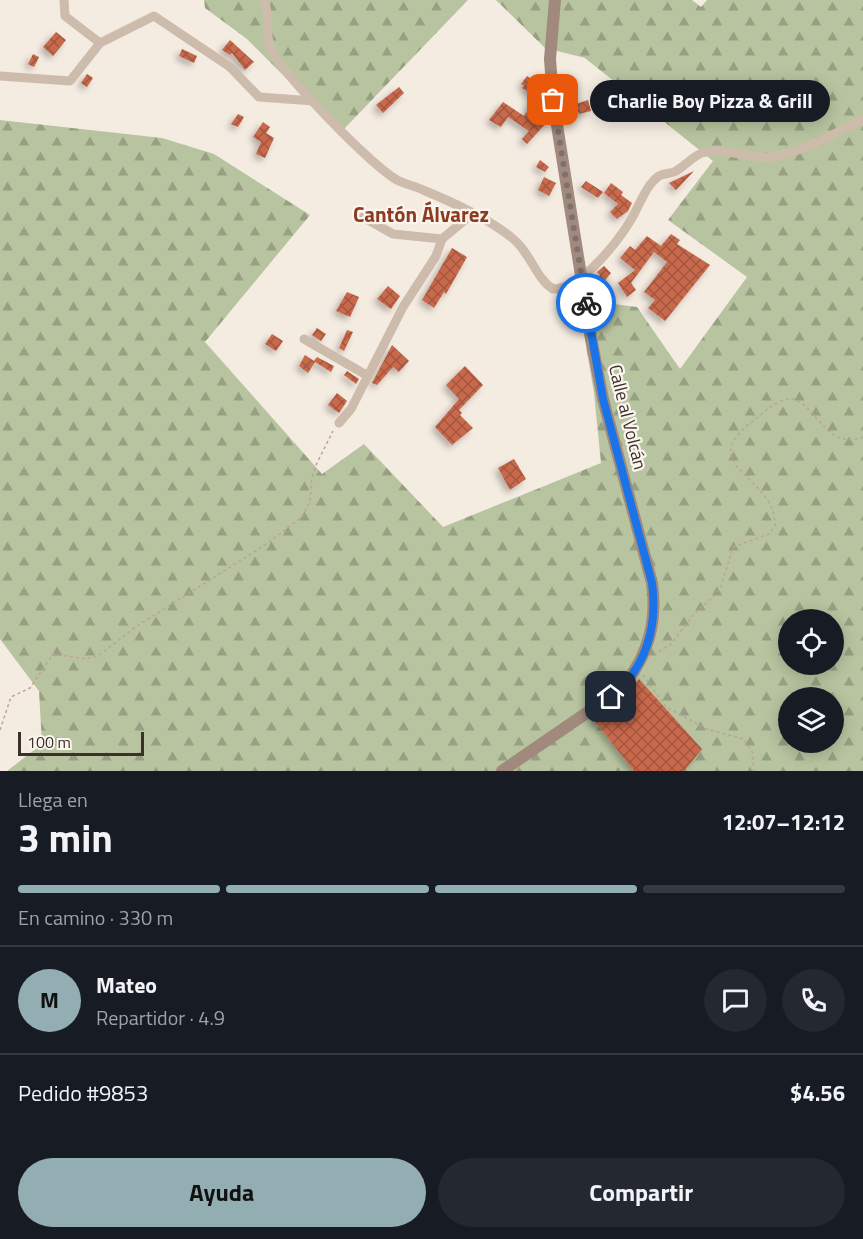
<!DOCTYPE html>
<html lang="es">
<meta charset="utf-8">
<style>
:root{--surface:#171b24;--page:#242831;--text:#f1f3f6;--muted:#9ea1a6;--line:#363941;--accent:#92aeb2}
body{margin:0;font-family:"Titillium Web",sans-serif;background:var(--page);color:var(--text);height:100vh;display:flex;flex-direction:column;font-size:22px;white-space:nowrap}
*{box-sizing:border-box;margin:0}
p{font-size:20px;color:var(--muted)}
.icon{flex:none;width:33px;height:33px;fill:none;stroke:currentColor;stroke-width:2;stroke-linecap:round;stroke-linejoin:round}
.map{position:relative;height:771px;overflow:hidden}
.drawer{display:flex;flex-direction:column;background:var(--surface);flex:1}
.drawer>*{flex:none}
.controls{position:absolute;left:778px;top:609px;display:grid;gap:12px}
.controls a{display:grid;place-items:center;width:66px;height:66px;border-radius:50%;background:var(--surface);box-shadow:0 3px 15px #0003;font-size:30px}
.scale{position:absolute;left:18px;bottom:15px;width:126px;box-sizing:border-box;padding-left:6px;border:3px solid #3b302b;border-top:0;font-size:16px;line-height:21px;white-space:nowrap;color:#3b302b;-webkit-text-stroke:4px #fbf5ee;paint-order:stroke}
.pin{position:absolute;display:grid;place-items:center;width:51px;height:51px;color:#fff;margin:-26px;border-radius:12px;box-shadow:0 3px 9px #0006}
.courier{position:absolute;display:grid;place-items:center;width:60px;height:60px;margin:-30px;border:4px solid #1a73e8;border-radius:50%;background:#fff;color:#222;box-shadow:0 2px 8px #0007}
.bubble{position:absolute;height:42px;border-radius:21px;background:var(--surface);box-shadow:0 3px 15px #0003;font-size:20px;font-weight:700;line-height:42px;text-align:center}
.summary em{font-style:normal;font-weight:700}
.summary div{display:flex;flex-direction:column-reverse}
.summary{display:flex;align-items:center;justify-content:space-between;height:102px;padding:0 18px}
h1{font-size:39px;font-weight:700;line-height:45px}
.bar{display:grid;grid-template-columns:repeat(4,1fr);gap:9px 6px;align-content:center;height:72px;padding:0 18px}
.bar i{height:8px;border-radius:4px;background:var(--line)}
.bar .active{background:var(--accent)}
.bar p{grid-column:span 4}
.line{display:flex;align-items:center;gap:15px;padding:0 18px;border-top:2px solid var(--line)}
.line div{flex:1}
.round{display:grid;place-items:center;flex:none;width:63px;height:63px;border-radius:32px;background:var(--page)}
.button{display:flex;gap:12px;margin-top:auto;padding:12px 18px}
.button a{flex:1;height:69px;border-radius:36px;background:var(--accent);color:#111;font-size:24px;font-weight:700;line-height:69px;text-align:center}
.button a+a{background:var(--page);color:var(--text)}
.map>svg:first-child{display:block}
</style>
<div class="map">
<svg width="863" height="771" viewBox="0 0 863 771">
<defs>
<pattern id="forest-firs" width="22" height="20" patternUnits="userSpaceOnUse" patternTransform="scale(1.5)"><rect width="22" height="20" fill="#b8c4a0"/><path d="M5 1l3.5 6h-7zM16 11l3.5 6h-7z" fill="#97a083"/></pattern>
<pattern id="building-cross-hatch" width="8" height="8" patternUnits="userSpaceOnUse" patternTransform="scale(1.5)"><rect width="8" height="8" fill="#c8694b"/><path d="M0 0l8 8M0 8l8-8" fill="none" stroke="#a4573f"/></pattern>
<filter id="shadow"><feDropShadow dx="-3.5" dy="3.5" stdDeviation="3" flood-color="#0004"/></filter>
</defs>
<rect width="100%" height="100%" fill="#f4ebe1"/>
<path fill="url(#forest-firs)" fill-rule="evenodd" d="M204 0H468L343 130 298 90 247 39 205 8Z
M496 0H692L701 7 707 0H863V771H7L42 744 39 691 0 639V120L162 138 214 154 310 215 205 342 322 474 364 444 443 527 601 463 594 393 580 311 614 304 637 307 680 369 747 277 668 220 713 161 585 58 545 48ZM789 620H834V664H789ZM789 698H834V742H789Z"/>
<path fill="url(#building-cross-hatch)" filter="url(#shadow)" d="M56 32 66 40 53 56 43 47Z
M230 40 254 62 245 70 232 53 230 55 222 50Z
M182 49 197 56 194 63 179 56Z
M33 54 39 57 34 67 28 64Z
M87 74 93 78 87 87 81 83Z
M527 76 535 81 533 84 537 87 532 94 522 88 524 86 521 84Z
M399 87 404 93 383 113 376 105Z
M537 97 545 103 539 113 548 121 527 144 522 139 529 131 508 117 501 127 489 120 503 102 524 116Z
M588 100 591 111 579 114 576 104Z
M238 114 244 117 238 127 231 124Z
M263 122 270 127 266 133 274 138 265 158 256 154 261 142 253 137Z
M540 160 549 167 545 172 536 167Z
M694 171 676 190 669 183Z
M544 177 556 183 549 196 538 190Z
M586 181 603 192 598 198 581 187Z
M611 183 623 192 621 195 632 203 628 211 617 219 610 212 618 204 604 193Z
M671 234 680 240 677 244 710 265 665 321 648 308 655 300 644 292 667 262 654 252 631 283 636 290 627 297 618 283 635 270 620 258 630 246 635 250 647 236 661 246Z
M452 248 467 257 446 294 444 292 434 308 422 300Z
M604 266 611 273 602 284 597 278 600 275 597 272Z
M388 286 400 296 391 309 377 299Z
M347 292 359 297 350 317 336 311Z
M317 328 326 334 321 341 312 335Z
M347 330 353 332 344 351 339 348Z
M272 334 283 341 276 351 265 344Z
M392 345 409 361 399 372 393 367 377 385 372 383Z
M305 355 314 361 317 357 334 366 331 372 315 362 308 373 299 366Z
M465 366 483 385 459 410 462 413 460 415 473 428 452 445 435 427 459 399 446 385Z
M347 371 359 379 356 384 344 375Z
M337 393 347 401 339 413 328 405Z
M514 459 526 479 510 490 498 468Z
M639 679 702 749 684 771H634L593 719 625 697Z"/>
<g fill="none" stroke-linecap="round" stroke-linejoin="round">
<path stroke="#b9a596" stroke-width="1.5" stroke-dasharray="3 3" stroke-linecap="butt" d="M654 655 672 643 692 616 714 596 721 587 733 547 769 534 775 526C776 475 696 469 749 424 759 417 768 407 779 402 813 384 819 454 863 437
M643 675 666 707 707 729 743 739 752 751 754 771
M0 730 11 697 30 688 53 654 86 659 98 656 137 626 265 545 302 517 310 501 312 477 317 463 333 431"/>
<path stroke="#cdbbac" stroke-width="9" d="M64 0 65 16 100 43
M264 0C271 16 264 33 271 49 282 74 372 166 397 180 405 184 414 186 423 190 452 202 486 217 511 237 530 251 536 279 553 289 582 289 619 240 632 218 640 204 646 185 659 176 664 173 671 174 676 171 685 166 693 156 702 153 725 146 748 160 770 157 799 154 838 132 863 119
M0 76 70 81 100 43 154 16 230 67 259 97 314 101
M363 217 393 234 442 239
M304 339 368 376
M339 423 351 409 403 307 436 256 442 239 472 214"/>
<path stroke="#a18a7d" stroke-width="12" d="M502 771 620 690C647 659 658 624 652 583L603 399 591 338 553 100 550 59 555 0"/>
</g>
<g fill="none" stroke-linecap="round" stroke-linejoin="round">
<path stroke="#7c716b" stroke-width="6" stroke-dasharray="0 10.8" d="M553 100 586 303"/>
<path stroke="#1a73e8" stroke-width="8" d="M586 303 603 399 652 583C658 627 646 668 611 697"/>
</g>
<g text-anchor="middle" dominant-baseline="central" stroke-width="4.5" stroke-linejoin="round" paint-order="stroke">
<g font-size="18" fill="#3b302b" stroke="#fbf5ee">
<text transform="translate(628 417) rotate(76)">Calle al Volcán</text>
</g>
<g font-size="21" font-weight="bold" fill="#8c3b22" stroke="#fbf5ee">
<text x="421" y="214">Cantón Álvarez</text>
</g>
</g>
</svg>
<div class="controls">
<a><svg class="icon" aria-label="locate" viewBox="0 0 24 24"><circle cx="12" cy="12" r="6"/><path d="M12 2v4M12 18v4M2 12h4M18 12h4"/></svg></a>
<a><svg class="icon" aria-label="layers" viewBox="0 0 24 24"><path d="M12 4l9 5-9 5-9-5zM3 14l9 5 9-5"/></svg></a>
</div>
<div class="scale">100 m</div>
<div class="pin" style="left:553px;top:100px;background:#ea580c"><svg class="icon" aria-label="bag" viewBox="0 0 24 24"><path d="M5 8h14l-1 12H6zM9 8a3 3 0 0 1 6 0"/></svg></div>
<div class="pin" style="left:611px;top:697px;background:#1f2937"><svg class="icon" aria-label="home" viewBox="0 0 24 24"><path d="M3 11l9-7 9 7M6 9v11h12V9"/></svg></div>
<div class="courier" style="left:586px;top:303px"><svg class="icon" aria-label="bike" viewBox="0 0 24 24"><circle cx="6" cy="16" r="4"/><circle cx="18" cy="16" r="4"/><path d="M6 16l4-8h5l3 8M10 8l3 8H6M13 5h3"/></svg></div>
<div class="bubble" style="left:590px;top:80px;width:240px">Charlie Boy Pizza &amp; Grill</div>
</div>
<section class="drawer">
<div class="summary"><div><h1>3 min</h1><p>Llega en</p></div><em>12:07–12:12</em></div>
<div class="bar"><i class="active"></i><i class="active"></i><i class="active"></i><i></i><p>En camino · 330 m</p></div>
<div class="line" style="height:108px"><b class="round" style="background:var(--accent);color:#111">M</b><div><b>Mateo</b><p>Repartidor · 4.9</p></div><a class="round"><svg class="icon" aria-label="chat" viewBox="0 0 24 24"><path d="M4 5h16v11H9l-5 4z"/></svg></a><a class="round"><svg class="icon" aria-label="phone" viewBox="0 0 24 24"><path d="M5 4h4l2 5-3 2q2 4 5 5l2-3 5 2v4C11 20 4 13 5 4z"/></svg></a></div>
<div class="line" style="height:78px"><div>Pedido #9853</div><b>$4.56</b></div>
<div class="button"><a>Ayuda</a><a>Compartir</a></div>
</section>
